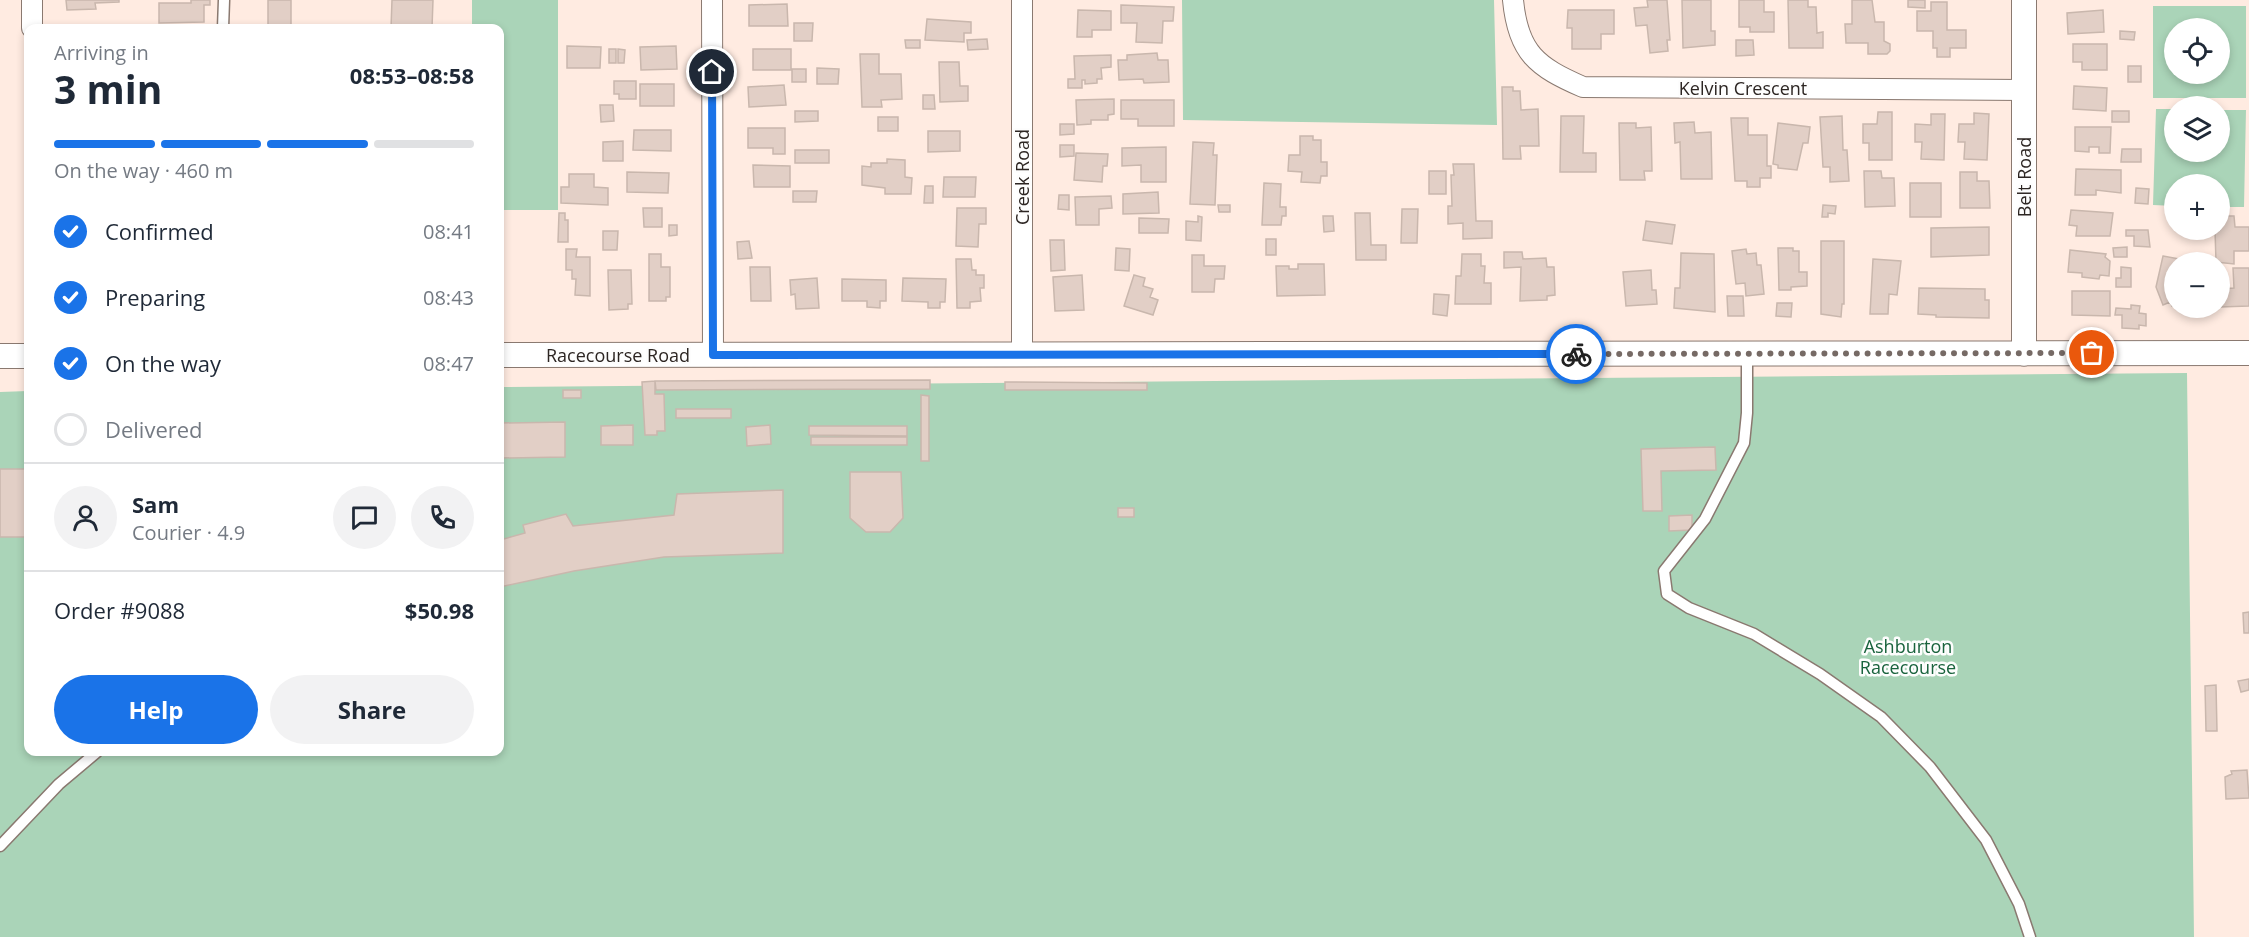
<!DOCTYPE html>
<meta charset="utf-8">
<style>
:root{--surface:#fff;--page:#f2f2f3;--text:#1f2937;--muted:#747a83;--line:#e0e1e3;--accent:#1a73e8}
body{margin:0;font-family:"Open Sans",sans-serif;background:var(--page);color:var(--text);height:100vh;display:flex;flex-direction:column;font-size:22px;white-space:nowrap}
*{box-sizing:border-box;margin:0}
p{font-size:20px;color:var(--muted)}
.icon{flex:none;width:33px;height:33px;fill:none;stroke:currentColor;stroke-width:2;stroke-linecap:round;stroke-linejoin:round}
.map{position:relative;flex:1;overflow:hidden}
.side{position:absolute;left:24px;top:24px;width:480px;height:732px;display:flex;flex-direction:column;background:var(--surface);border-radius:12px;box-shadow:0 3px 9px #0003}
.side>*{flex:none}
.controls{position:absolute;left:2164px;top:18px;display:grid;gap:12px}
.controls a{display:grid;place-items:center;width:66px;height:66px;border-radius:50%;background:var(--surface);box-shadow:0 3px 9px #0003;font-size:30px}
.pin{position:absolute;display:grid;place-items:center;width:51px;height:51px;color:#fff;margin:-26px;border:3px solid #fff;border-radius:50%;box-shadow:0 2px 6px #0007}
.courier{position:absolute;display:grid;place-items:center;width:60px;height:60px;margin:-30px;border:4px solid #1a73e8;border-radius:50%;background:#fff;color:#222;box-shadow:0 2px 8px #0007}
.summary em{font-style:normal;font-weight:700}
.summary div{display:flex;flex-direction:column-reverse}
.summary{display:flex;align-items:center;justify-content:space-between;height:102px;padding:0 30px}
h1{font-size:39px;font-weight:700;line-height:45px}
.bar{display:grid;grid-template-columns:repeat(4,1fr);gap:9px 6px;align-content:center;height:72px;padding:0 30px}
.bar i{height:8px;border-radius:4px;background:var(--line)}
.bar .current{background:var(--accent)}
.bar p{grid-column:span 4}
.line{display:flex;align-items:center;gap:15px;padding:0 30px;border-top:2px solid var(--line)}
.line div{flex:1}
.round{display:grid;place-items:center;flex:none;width:63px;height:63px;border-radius:32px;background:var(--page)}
ol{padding:0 30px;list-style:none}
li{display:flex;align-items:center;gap:18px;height:66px}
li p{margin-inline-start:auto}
li .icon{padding:6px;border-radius:50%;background:var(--accent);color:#fff;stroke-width:4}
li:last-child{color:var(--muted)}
li i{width:33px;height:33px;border:3px solid var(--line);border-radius:50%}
.button{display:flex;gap:12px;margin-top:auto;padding:12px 30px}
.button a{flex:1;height:69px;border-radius:36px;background:var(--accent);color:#fff;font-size:24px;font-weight:700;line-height:69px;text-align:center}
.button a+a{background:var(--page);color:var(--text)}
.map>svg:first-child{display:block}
</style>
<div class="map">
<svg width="2249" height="937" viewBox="0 0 2249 937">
<rect width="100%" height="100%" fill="#ffebe1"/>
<path fill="#aad4b8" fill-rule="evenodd" d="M472 0H558V210H500V28H472Z
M1182 0H1494L1497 125 1183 120Z
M2153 6H2246V98H2153ZM2220 28V74H2175V28Z
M2156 109H2175V152H2220V110H2246L2244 207H2220V184H2175V206L2153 205Z
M2187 373 2194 937H0V392L28 391V752H500V387Z"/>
<path fill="#e2cfc6" stroke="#c9b7ad" stroke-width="1.5" d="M66 0H119V2L95 3 96 9 67 10Z
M191 0H210V5H204V22L159 23V3H191Z
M268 0H291V28H268Z
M392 0H433L432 28H391Z
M1647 0H1667L1670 40H1667L1668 51 1650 53 1647 25 1636 26 1634 8 1648 7Z
M1682 0H1711V31H1715V45L1683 48Z
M1739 0H1764V12H1774V32H1750V27H1739Z
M1788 0H1808V7H1816L1817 33 1823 32V48H1789Z
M1852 0H1872L1875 22H1884V41L1890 44V51L1887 54H1868V43H1846L1845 24H1852Z
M1908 0H1925V8L1908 7Z
M1931 2H1947V30H1966V48H1950V57H1937V48H1933V31H1917V11H1931Z
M787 4 788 26H749V5Z
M1121 5 1174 7 1173 21H1163L1162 43 1136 42 1137 23H1121Z
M1078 10 1111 11V30H1092V37H1077Z
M1568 10H1614V34H1601V49H1572V28H1567Z
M2103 10 2104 32 2068 34 2067 13Z
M927 19 971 22V33H964V42L925 40Z
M794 23H813L812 41H794Z
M2120 31 2135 32 2134 40 2120 39Z
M987 39 988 49 968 50 967 40Z
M905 40H920V48H906Z
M1736 40H1753L1754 55 1736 56Z
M2073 44H2107V70H2082V62H2073Z
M567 46 601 47 600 68H567Z
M676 46 677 69 641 70 640 47Z
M609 49H616V63H609Z
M618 49 625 50 624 63H618Z
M753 49H791V70H753Z
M1157 53 1158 60H1168L1169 82 1144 83 1143 79 1119 80 1118 60H1127V55Z
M860 54H879V74H901L902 99 881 100 882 107H862Z
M1111 55V67L1101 68 1102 79H1097V83L1085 84V80H1082V88H1068V79H1075L1074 56Z
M939 62H959L960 86H968V101L940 102Z
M2128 66H2141V82H2128Z
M817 68 839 69 838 84H817Z
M792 69H806V82H792Z
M614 81H636V99H619V94H614Z
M640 84H674V106H640Z
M784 85 786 105 749 107 748 87Z
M2074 86 2107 88 2106 111 2073 109Z
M1502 87H1513V91H1520L1521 110 1538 109 1539 146H1520L1521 159H1503Z
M923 95H934L935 109H923Z
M1114 99V114L1108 115V120H1091V124L1077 125 1076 100Z
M1121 100H1174V126H1138V119H1121Z
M600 105H613L614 121 601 122Z
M795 111H818V121L795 122Z
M2112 111H2129V122H2112Z
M1878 112H1892V160H1869V143H1863V124H1877Z
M1974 113 1989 114 1987 160 1964 159 1965 142H1958L1959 124H1974Z
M1931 114H1945L1944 160 1921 159 1922 142H1915V124L1931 125Z
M1561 116H1584L1583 153H1596V172H1560Z
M1842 116 1843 150H1847L1849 181 1830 182V167H1823L1820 117Z
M878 117H898V131H878Z
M1731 118H1748V135H1767V166H1771V178H1760V187H1747V181H1735Z
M1694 122 1695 133 1711 132 1712 179H1681L1680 142 1675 143 1674 123Z
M1619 123H1636V128L1651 127 1652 171H1644L1645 180H1620Z
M1778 123 1810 127 1808 143H1803L1797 170 1778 168V165L1773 164Z
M1060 124H1074V134L1060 135Z
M2075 127H2111L2110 153H2099V147H2089V152L2075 151Z
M748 128H785V154H773V148H748Z
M634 130H671V151L633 150Z
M928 131H960V151L928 152Z
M1300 136H1313V140H1321V162H1327V176H1321L1320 183 1301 182 1302 172 1288 171 1289 155H1300Z
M623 141V161H603V142Z
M1193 142 1214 143 1213 155H1217L1215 205 1190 204Z
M1060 145H1074V156L1060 157Z
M1166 147V182H1141V165L1122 166V148Z
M2122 149H2141V162H2121Z
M795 150H829V163H795Z
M1076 153 1108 154 1107 166H1103L1102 182 1074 180Z
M887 159 905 160V177L912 178 911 194H885V188L862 185V166L871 167V163H887Z
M1453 164H1474L1476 221H1492V238L1463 239V223L1448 224V206H1452L1451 175H1454Z
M753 165 790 166V187H754Z
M2076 169 2121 170V193L2096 190V195H2075Z
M1429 171H1446V194H1429Z
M1864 171H1881L1882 178H1894L1895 206 1865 207Z
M627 172 669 173 668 193 627 192Z
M1960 172H1977V181H1989L1990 208H1960Z
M569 174H594V187L608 188V205L561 203V187H569Z
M944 177H976L975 197H943Z
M1264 183 1281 184 1280 207H1286V216H1282L1281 225H1262Z
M1910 183H1941V217H1910Z
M925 186H933V203H924Z
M2136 188 2149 189 2148 204 2135 203Z
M793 191H817L816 202H793Z
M1158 192 1159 213 1123 214V194Z
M1059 195H1069V210L1058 209Z
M1111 196 1112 208 1099 209V225H1076L1075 197Z
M1218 205H1230V212H1219Z
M1823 205 1836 206 1835 214 1828 213V217H1822Z
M643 208H662V227H644Z
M957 208H986V224H979L978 247 956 246Z
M1402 209H1418L1417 243H1401Z
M2071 210 2113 213 2110 236H2076L2077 226 2069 225Z
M559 213H565V220H568V242H558Z
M1355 213H1370L1371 245H1386V260H1356Z
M1198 216 1202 217 1201 241 1186 240V221L1198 222Z
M1323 216H1333L1334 231 1324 232Z
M2220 216H2234L2235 227H2249V251H2234V264L2216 262 2215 230H2220Z
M1139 218 1169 219 1168 233H1139Z
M1646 221 1675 225 1672 244 1643 240Z
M669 225H677V235L669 236Z
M1989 227V255L1931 257V228Z
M2126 230H2148L2150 247 2134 246V236H2126Z
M603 231H618L617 250H603Z
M1266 239H1276V255H1266Z
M1050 240H1064L1065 270 1051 271Z
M749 241 752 258 738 259 737 242Z
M1821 241H1844V304H1842L1841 317 1821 314Z
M2127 247V257H2114L2113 248Z
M1116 248 1130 249 1129 271 1115 270Z
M1778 248H1793V251H1799V272H1807V286L1791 287V290H1779Z
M566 249H577L576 257H590V296L575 295 576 279H572V270H566Z
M1746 249 1747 254 1756 253 1757 265H1761L1764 294 1746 296 1745 283 1736 284 1732 251Z
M2070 250 2106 254 2105 257 2110 261 2109 276 2100 275 2099 279 2082 277V273L2068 272Z
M1504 252H1522L1523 259 1546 258 1547 267H1554L1555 295 1547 296V300L1520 301 1521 267 1504 268Z
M1681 253 1714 254 1715 312 1674 308 1675 288H1680Z
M649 254H661V267H670V297H666V301H649Z
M1462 254H1481V266H1485L1484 283H1491V304H1455L1456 276H1461Z
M1192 255H1204V266H1225L1224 279H1215L1214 292H1192Z
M2163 256 2185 260 2184 262H2175V305L2172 306 2170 302 2163 305 2156 287Z
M956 259H971L972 270H976V275H984V288H980L981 301 970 302V308H957Z
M1873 259 1901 261 1897 295 1889 294 1888 314H1870Z
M1298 264H1324L1325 295 1277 296 1276 266H1289V269H1298Z
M750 267H770L771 301H751Z
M2121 267 2131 268V287H2116V278H2121Z
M2233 268H2249V306L2220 307V289L2234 288Z
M608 270H631L632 304H628V309L609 310Z
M1651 270 1652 290H1656L1657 304 1626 306 1623 272Z
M1082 275 1084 310 1055 311 1053 277Z
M1134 275 1145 278 1143 286 1153 289 1150 297 1158 300 1153 315 1124 306Z
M817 278 819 308 796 309 795 294 791 295 790 280Z
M903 278 946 279 945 302H940V308H928V302L902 301Z
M842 279 886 280V301H880V308L867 307V301H842Z
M1919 288 1985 289V300H1989V318L1936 317V315L1918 314Z
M2072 291H2110V316L2072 315Z
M1434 294 1449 295 1447 316 1433 314Z
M1727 296H1743L1744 316H1728Z
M1777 303H1792L1791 317 1776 316Z
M2131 305 2140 306 2139 313 2146 314V326L2139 325V329L2122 328V315H2115L2116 308 2131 309Z
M930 380V389L656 390 655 381Z
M655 381V394H664L665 431H657V435H645L642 382Z
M1005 382 1147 383V390H1005Z
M563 390H581V398H563Z
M921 395 929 396V461H921Z
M676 409H731V418H676Z
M565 422V457L500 458V423Z
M633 425V445H601V426Z
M770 425 771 444 747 446 746 427Z
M809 426H907V436L809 435Z
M811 437H907V445H811Z
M1715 447 1716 470 1661 471 1662 511H1643L1641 449Z
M0 469H28V537H0Z
M850 472H901L903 518 890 532H866L850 518Z
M783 490V553L664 557 574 571 500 587V540L525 533 523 525 566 514 573 526 674 515 677 494Z
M1118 508H1134V517H1118Z
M1692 515V530L1669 531V516Z
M2249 612V633H2244L2243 613Z
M2249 679V690L2241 692 2238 681Z
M2216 685 2217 731H2206L2205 686Z
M2247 770 2249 798 2226 799 2225 777 2232 774 2231 771Z"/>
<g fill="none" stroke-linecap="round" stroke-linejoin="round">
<defs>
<path id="service" d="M223 28 224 0
M1747 354V413L1744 443 1705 519 1664 571 1667 594 1689 608 1754 634 1820 674 1881 717 1930 767 1986 840 2019 904 2030 937
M0 846 59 784 97 752"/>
<path id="minor" d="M32 0V28
M712 0 713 355
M1022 0V355
M1513 0C1518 53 1537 67 1583 87L2024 90"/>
<path id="tertiary" d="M2024 0V354
M500 355 2249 353
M0 356H28"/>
</defs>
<use href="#service" stroke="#8a7970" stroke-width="13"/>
<use href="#minor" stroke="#8a7970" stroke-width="22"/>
<use href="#tertiary" stroke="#8a7970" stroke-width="26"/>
<use href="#service" stroke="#fff" stroke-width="10"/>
<use href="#minor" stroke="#fff" stroke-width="20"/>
<use href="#tertiary" stroke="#fff" stroke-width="24"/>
</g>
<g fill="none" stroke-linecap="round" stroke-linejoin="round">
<path stroke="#766a65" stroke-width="6" stroke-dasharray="0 10.8" d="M1576 354 2092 353"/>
<path stroke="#1a73e8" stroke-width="8" d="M712 72 713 355 1576 354"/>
</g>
<g text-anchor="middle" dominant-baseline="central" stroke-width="5" stroke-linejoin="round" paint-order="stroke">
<g font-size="18" fill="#2c2522" stroke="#fdfdfd">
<text x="1743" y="88">Kelvin Crescent</text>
<text transform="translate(1022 177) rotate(-90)">Creek Road</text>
<text transform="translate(2024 177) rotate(-90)">Belt Road</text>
<text x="618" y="355">Racecourse Road</text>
</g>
<g font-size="18" fill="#19633d" stroke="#fdfdfd">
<text x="1908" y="646">Ashburton<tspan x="1908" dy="21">Racecourse</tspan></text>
</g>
</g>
</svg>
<div class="controls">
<a><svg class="icon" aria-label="locate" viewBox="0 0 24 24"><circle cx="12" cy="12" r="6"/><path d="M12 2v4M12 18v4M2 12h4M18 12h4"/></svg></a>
<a><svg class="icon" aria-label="layers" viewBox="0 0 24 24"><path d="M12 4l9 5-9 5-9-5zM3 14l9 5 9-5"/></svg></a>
<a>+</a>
<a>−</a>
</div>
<div class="pin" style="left:2092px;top:353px;background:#ea580c"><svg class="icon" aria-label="bag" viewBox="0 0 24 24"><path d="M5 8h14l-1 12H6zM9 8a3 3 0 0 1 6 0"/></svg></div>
<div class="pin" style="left:712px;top:72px;background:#1f2937"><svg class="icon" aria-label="home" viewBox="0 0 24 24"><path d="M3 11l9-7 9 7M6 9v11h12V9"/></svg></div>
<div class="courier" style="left:1576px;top:354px"><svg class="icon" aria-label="bike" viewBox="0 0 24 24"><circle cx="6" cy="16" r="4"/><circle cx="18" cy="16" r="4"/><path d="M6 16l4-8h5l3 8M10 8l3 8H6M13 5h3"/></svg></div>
<section class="side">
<div class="summary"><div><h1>3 min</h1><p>Arriving in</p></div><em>08:53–08:58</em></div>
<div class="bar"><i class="current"></i><i class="current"></i><i class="current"></i><i></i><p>On the way · 460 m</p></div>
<ol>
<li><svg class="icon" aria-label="check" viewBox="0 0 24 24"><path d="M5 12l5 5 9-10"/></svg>Confirmed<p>08:41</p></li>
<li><svg class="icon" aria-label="check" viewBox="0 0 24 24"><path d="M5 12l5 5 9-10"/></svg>Preparing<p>08:43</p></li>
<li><svg class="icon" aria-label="check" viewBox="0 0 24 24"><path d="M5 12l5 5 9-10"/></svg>On the way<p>08:47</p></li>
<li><i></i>Delivered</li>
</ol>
<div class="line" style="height:108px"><a class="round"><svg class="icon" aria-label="person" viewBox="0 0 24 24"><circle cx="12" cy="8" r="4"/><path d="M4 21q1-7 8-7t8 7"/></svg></a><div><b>Sam</b><p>Courier · 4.9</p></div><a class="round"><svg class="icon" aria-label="chat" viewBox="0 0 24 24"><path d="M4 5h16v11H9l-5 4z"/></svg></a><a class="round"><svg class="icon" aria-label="phone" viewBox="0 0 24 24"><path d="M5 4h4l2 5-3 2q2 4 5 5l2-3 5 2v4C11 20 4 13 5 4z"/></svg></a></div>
<div class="line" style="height:78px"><div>Order #9088</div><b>$50.98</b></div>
<div class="button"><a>Help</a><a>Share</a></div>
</section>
</div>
